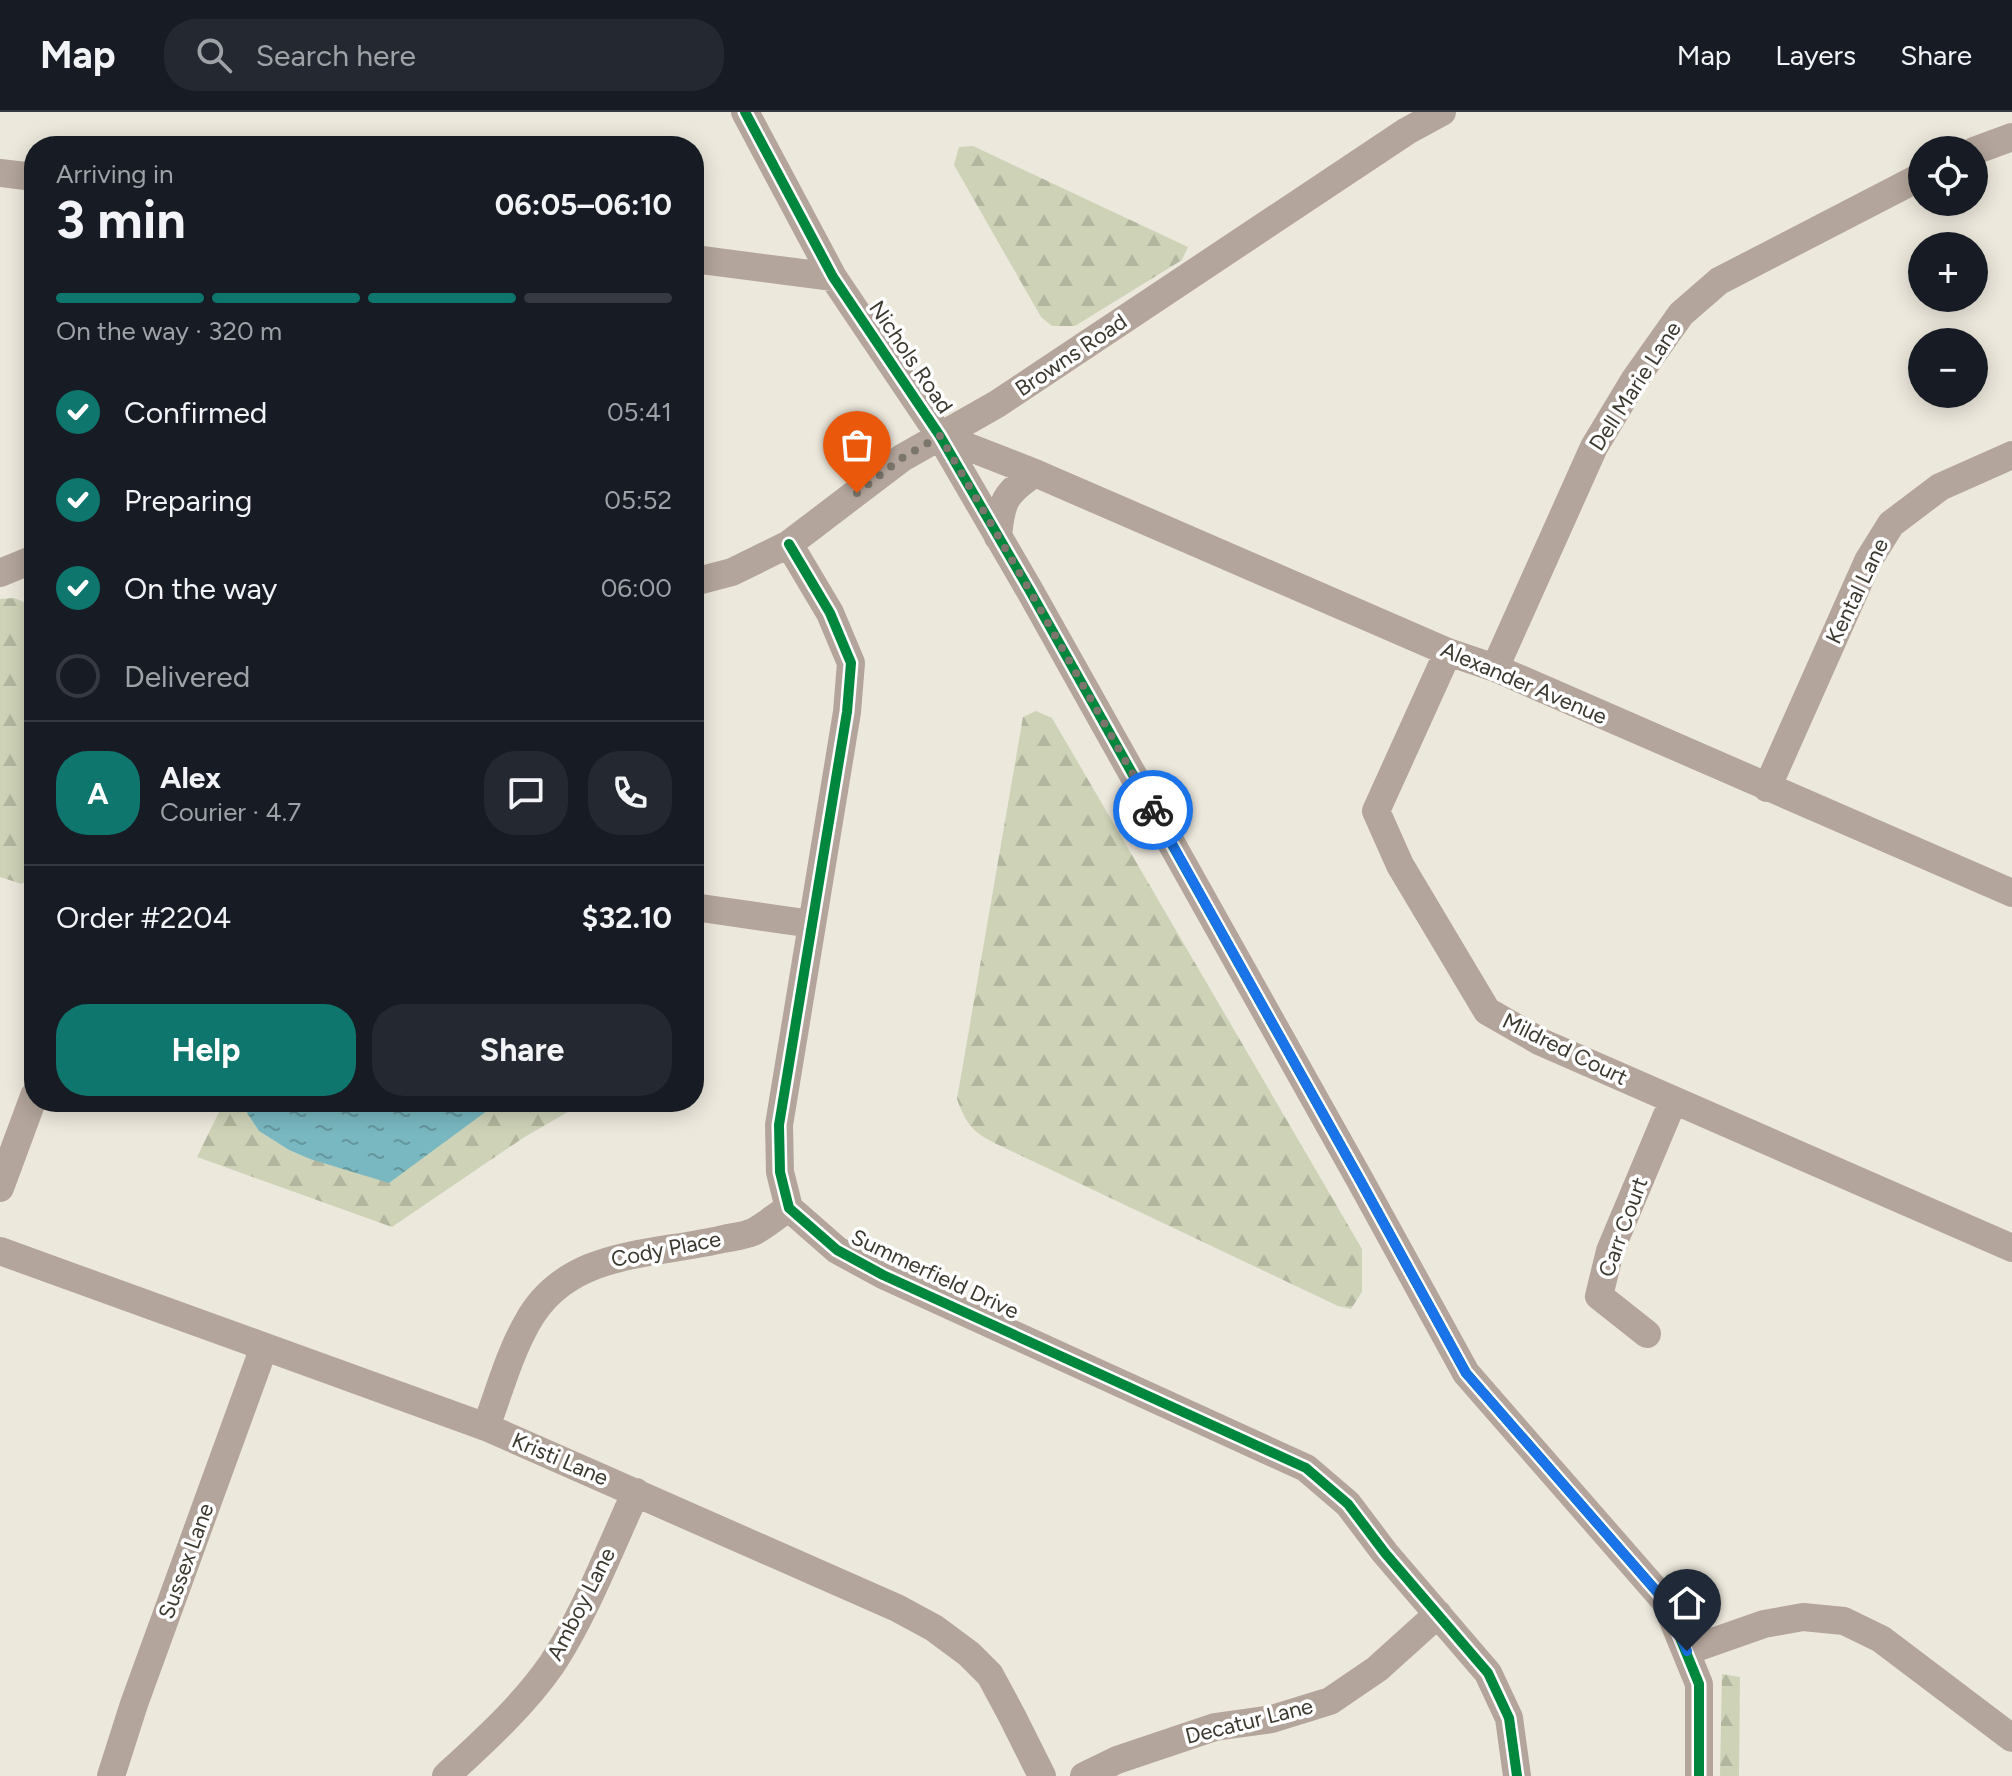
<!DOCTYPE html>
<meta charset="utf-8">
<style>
:root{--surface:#171b24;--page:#242831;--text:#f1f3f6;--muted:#9ea1a6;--line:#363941;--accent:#0f766e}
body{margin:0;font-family:Figtree,sans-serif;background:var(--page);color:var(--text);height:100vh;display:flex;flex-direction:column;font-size:30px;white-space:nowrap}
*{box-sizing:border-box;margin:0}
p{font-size:26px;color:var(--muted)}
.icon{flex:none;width:44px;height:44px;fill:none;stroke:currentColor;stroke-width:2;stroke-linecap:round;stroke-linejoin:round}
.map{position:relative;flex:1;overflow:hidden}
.drawer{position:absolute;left:24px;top:24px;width:680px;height:976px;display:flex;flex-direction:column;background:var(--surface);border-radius:32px;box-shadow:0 4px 20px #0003}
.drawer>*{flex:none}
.tools{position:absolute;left:1908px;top:24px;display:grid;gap:16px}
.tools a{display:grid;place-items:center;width:80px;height:80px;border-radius:50%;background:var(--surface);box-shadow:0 4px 20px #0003;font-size:40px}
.pin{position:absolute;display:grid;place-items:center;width:68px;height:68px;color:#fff;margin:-82px -34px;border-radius:50% 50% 50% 0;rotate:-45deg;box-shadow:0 0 8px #0007}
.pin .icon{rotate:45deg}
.courier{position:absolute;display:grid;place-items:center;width:80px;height:80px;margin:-40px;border:6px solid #1a73e8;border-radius:50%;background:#fff;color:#222;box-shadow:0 2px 10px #0007}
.headline em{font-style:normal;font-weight:700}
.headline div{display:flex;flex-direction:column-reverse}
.headline{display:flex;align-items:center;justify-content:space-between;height:136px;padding:0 32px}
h1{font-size:52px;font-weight:700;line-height:60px}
.bar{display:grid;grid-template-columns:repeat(4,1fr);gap:12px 8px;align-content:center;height:96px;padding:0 32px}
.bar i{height:10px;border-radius:6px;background:var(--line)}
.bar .active{background:var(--accent)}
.bar p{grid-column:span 4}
.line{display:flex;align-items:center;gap:20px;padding:0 32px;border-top:2px solid var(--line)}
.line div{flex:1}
.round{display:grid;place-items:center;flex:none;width:84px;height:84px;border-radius:32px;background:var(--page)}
ol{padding:0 32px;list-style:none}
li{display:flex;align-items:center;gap:24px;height:88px}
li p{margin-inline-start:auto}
li .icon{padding:8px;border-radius:50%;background:var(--accent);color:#fff;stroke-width:4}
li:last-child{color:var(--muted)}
li i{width:44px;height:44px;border:4px solid var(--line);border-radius:50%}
.button{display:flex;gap:16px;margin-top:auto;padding:16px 32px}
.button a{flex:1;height:92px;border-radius:32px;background:var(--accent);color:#fff;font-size:32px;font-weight:700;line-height:92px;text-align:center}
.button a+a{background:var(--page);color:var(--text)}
header{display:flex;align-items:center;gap:48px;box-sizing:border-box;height:112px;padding:0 40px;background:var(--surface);border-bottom:2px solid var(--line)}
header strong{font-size:38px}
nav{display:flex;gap:44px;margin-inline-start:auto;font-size:28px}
.search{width:560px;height:72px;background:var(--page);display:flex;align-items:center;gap:20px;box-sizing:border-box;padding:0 28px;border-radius:32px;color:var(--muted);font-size:30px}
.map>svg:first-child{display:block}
</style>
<header>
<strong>Map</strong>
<div class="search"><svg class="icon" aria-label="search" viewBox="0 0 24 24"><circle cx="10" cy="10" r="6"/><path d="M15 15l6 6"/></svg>Search here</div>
<nav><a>Map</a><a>Layers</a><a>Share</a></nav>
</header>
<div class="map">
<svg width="2012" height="1664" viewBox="0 0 2012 1664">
<defs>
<pattern id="forest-firs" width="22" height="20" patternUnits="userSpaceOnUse" patternTransform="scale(2)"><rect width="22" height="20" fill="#ced3b8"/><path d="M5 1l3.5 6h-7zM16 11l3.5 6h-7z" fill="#b2b69e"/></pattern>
<pattern id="water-ripples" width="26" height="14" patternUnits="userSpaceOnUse" patternTransform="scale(2)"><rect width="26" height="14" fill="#79b8c1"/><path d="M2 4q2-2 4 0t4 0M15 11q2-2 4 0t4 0" fill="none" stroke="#64979d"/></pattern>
</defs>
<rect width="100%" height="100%" fill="#ede8dc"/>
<path fill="url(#forest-firs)" d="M973 34 1188 135 1182 148 1075 214H1052L1041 205 954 53 959 35Z
M14 486 34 494V760L22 772 0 765V487Z
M1036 599 1052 606 1362 1137V1180L1351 1197 1338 1194 1005 1036C976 1022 968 1018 957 987L1023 605Z
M224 990H251L247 1001 259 1019 289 1038 310 1047 499 990H585L523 1026 392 1115 197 1045Z
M1722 1562 1740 1565 1739 1664H1720Z"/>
<path fill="url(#water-ripples)" d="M251 990H499L389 1071 310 1047 289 1038 259 1019 247 1001Z"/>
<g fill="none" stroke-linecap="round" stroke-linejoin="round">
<path stroke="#b3a59b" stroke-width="28" d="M745 0 833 165 940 324 1030 479 1360 1068 1466 1261 1665 1489 1699 1572V1664
M1974 39 2012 25
M0 61 34 65
M694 147 833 165
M940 324 1035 361 1448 540 1495 556 2012 781
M998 425C1001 389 1005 381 1035 361
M789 432 830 501 851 551 847 600 779 1013 780 1060 789 1096 837 1138 883 1163 1306 1356 1348 1392 1385 1441 1488 1561 1509 1606 1517 1664
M0 461 34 447
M694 470 732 460 789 432 902 346 997 292 1407 19 1442 0
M1448 540 1376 699 1400 753 1487 899 1541 930 2012 1136
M1495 556 1594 335 1635 267 1681 202 1719 169 1922 64
M1767 676 1868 449 1891 412 1940 375 2012 343
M694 795 812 812
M0 1076 34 984
M0 1139 486 1315 897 1496 934 1516 969 1542 990 1563 1012 1604 1042 1664
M1647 1222 1599 1184 1610 1139 1673 989
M486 1315C499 1280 509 1243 527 1211 567 1137 652 1144 723 1127 732 1125 744 1124 753 1120 765 1114 777 1103 789 1096
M1687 1539 1764 1512 1803 1505 1844 1509 1881 1527 2012 1626
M111 1664 134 1592 264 1235
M446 1664C483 1630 523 1594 552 1552 586 1500 610 1436 636 1380
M1084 1664 1117 1648 1215 1615 1272 1607 1330 1589 1377 1557 1438 1502"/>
<defs>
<path id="cycleway" d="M745 0 833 165 940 324 1030 479 1360 1068 1466 1261 1665 1489 1699 1572V1664
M789 432 830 501 851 551 847 600 779 1013 780 1060 789 1096 837 1138 883 1163 1306 1356 1348 1392 1385 1441 1488 1561 1509 1606 1517 1664"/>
</defs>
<use href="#cycleway" stroke="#fff" stroke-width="15"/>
<use href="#cycleway" stroke="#00873e" stroke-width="10"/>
</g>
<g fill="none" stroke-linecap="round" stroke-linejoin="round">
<path stroke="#7a766c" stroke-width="8" stroke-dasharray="0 14.4" d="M857 381 902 346 940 324 1030 479 1153 698"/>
<path stroke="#1a73e8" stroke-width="10" d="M1153 698 1360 1068 1466 1261 1665 1489 1687 1539"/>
</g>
<g text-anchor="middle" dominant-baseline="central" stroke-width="7" stroke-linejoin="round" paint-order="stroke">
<g font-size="22" fill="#3c392f" stroke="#fff">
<text transform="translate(1071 243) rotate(-34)">Browns Road</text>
<text transform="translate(911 245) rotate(56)">Nichols Road</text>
<text transform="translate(1635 274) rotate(-57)">Dell Marie Lane</text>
<text transform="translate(1857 479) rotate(-64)">Kental Lane</text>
<text transform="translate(1524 571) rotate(23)">Alexander Avenue</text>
<text transform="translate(1565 937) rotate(26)">Mildred Court</text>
<text transform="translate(1623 1115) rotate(-70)">Carr Court</text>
<text transform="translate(666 1137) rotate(-11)">Cody Place</text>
<text transform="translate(935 1162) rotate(25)">Summerfield Drive</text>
<text transform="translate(560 1347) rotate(23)">Kristi Lane</text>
<text transform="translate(186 1449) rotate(-70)">Sussex Lane</text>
<text transform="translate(581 1492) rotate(-63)">Amboy Lane</text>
<text transform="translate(1249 1609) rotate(-14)">Decatur Lane</text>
</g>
</g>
</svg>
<div class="tools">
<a><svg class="icon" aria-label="locate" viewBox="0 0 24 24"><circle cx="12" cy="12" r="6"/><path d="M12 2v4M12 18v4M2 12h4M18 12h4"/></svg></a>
<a>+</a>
<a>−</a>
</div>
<div class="pin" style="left:857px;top:381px;background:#ea580c"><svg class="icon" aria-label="bag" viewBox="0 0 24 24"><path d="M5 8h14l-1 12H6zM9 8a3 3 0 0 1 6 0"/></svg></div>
<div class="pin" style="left:1687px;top:1539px;background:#1f2937"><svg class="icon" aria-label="home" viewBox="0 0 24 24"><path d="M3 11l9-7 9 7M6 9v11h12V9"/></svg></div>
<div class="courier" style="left:1153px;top:698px"><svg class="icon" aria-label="bike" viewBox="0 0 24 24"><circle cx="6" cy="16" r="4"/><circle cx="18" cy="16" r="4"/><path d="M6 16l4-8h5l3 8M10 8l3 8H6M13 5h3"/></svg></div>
<section class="drawer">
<div class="headline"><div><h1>3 min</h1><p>Arriving in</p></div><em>06:05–06:10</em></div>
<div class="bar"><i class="active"></i><i class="active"></i><i class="active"></i><i></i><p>On the way · 320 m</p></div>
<ol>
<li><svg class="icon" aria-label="check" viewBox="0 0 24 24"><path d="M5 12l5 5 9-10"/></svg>Confirmed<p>05:41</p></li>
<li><svg class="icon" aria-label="check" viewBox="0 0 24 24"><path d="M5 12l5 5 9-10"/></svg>Preparing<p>05:52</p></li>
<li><svg class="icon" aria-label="check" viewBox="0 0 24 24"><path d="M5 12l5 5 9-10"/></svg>On the way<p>06:00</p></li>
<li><i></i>Delivered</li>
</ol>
<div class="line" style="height:144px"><b class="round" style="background:var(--accent);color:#fff">A</b><div><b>Alex</b><p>Courier · 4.7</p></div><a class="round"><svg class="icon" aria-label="chat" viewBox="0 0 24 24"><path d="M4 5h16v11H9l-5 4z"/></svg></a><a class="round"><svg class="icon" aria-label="phone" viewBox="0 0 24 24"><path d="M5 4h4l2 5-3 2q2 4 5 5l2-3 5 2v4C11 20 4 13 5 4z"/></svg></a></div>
<div class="line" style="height:104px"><div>Order #2204</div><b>$32.10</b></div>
<div class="button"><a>Help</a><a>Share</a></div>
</section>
</div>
